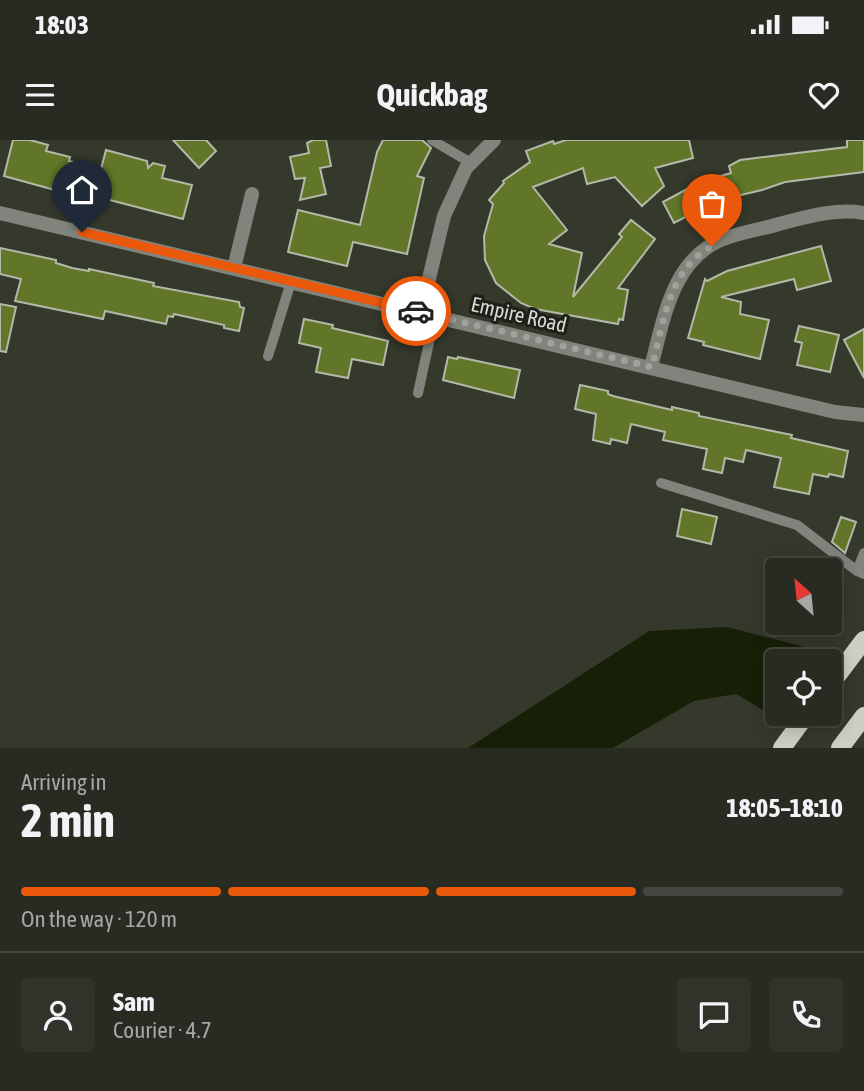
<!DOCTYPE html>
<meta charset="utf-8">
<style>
:root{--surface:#282b21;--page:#30332a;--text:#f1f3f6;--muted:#a5a7a5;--line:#44473f;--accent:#ea580c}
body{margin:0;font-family:"Asap Condensed",sans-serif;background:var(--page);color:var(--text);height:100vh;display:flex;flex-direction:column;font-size:26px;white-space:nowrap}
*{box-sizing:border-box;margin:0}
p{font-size:23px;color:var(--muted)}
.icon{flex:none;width:38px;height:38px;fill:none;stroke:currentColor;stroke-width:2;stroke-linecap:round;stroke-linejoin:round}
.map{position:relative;height:608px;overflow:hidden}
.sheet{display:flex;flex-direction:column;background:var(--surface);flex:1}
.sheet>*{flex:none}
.needle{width:46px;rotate:333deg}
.fabs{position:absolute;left:765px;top:418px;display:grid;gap:14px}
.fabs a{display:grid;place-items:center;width:77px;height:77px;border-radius:7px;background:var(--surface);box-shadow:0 4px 18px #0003,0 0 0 2px var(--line);font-size:35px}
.pin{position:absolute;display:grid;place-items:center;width:60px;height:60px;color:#fff;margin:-72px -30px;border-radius:50% 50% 50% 0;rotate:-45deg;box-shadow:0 0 7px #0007}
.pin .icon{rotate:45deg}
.courier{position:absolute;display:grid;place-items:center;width:70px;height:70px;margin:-35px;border:5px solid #ea580c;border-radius:50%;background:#fff;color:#222;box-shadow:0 2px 9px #0007}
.summary em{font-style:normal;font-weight:700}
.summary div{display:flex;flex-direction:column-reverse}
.summary{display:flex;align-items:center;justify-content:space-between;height:119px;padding:0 21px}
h1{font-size:46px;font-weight:700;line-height:52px}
.bar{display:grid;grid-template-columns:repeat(4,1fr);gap:10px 7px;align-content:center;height:84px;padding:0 21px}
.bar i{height:9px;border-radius:5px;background:var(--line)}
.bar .on{background:var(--accent)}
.bar p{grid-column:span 4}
.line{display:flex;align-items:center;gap:18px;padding:0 21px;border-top:2px solid var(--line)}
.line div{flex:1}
.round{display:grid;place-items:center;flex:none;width:74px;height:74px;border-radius:7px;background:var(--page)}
.status{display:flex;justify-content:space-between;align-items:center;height:49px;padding:0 35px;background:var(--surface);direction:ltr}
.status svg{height:19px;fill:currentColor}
header{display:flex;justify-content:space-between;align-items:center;height:91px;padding:0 21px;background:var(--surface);font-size:32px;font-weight:700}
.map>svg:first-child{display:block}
</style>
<div class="status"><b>18:03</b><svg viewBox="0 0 49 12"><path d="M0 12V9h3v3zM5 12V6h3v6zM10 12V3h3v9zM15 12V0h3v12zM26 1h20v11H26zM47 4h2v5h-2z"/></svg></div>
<header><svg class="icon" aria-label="menu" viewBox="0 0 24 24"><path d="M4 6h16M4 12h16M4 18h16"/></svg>Quickbag<svg class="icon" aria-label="heart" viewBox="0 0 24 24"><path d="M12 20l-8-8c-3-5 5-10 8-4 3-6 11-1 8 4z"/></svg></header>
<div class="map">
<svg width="864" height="608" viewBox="0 0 864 608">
<rect width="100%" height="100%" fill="#35392c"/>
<path fill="#181f07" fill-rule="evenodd" d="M727 487 801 506 864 539V608H839L775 577 736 554 694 561 613 608H468L649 491ZM777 522H830V574H777Z"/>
<path fill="#35392c" d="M824 514 864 535V608H831L776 581 781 574H830V522L818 521Z"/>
<path fill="#617628" stroke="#b3b9a9" stroke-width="2" d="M13 0H30L48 5 46 11 70 17 69 21 101 29 106 10 147 21 148 28 153 23 165 26 162 38 192 45 183 79 106 59 107 56 79 49 78 54 62 52 4 36Z
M173 0H206L216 11 199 28Z
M313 0H326L331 26 320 28 326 54 300 60 305 38 295 39 290 17 309 13 307 3Z
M383 0H422L431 8 417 36 424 38 407 114 353 102 347 126 288 112 298 70 360 85 377 12Z
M566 0H689L693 18 655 28 664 46 642 66 615 37 587 44 583 28 533 47 567 90 549 104 582 113 573 157 622 97 619 94 631 80 655 99 618 148 628 150 623 180 619 179 618 184 535 169 521 163 496 143 485 120 484 96 493 64 489 60 504 43 503 41 530 22 526 11 553 1 554 4Z
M847 0H864V32L785 42 762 50 724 59V57L674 83 663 62 700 42 731 33 729 26 740 20 847 7Z
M821 106 831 141 797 150 794 139 721 157 741 162 740 174 769 180 760 219 703 205 704 202 688 198 705 139 707 141 727 131Z
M0 108 56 120V123L72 128 89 131V129L154 143 153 146 239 162 240 167 244 168 239 191 224 188V185L174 174 173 177 168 176 166 184 105 171 103 179 15 161 21 139 0 134Z
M0 164 16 167 6 212 0 211Z
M304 179 333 185 332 188 388 201 383 225 352 219 348 238 316 232 321 208 299 203Z
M799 186 839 195 830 232 797 225 802 203 795 201Z
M864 189V238L844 200Z
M448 217 457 219 458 217 520 230 514 258 443 240Z
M580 245 608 251V254L613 256 672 270V267L699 273V276L792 295 791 298 848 311 843 337 829 334 828 337 813 334 809 354 774 347 781 318 746 310 743 322 725 318 722 333 703 329 707 309 663 300 665 292 631 284 627 303 611 299 610 304 593 300 596 274 575 269Z
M682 369 717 377 711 404 677 396Z
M841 377 856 382 845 413 832 402Z"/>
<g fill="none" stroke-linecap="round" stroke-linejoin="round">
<path stroke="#81847d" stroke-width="10" d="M432 0 471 23
M268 216 291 142
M418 253 435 175
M661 343 797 385 857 431
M864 413 857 431 864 434"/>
<path stroke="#81847d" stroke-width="14" d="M0 73 835 272 864 275
M234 128 252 54
M421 172 444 76 466 28 494 0
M651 227C664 179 672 117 726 98 743 92 762 89 779 84 806 77 836 68 864 73"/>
<path stroke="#cbd0c2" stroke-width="18" d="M830 545 864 500
M782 608 807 574
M840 608 864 576"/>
</g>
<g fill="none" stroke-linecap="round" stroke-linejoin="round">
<path stroke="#9fa299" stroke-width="7" stroke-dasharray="0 12.6" d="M416 171 652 227C663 183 669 129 712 106"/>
<path stroke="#ea580c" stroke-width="9" d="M82 92 416 171"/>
</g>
<g text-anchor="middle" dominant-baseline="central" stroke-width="6" stroke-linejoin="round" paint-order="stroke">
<g font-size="21" fill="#d8dbd3" stroke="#1d1f19">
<text transform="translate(519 174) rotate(13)">Empire Road</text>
</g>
</g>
</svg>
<div class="fabs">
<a><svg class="needle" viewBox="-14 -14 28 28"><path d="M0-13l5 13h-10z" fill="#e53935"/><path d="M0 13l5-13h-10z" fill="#a5a7a5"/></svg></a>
<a><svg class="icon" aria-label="locate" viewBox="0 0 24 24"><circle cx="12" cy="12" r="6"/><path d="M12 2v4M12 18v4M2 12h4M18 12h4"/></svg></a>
</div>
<div class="pin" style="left:712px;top:106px;background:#ea580c"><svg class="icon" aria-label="bag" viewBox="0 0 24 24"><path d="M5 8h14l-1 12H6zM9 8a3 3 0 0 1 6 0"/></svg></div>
<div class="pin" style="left:82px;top:92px;background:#1f2937"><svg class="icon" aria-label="home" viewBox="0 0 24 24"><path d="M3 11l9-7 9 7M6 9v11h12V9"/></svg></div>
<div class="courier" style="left:416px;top:171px"><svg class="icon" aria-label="car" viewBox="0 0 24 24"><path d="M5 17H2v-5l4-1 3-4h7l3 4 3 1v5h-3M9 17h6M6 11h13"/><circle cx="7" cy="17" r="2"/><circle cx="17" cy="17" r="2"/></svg></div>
</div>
<section class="sheet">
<div class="summary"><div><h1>2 min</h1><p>Arriving in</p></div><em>18:05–18:10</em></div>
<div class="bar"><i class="on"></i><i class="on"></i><i class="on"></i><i></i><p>On the way · 120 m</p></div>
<div class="line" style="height:126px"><a class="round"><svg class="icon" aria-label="person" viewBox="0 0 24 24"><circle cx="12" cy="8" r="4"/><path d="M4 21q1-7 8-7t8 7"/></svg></a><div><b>Sam</b><p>Courier · 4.7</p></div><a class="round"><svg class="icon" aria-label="chat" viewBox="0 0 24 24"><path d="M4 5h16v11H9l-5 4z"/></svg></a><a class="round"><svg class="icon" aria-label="phone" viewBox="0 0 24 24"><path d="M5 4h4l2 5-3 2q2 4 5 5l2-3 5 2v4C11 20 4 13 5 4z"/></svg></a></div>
</section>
